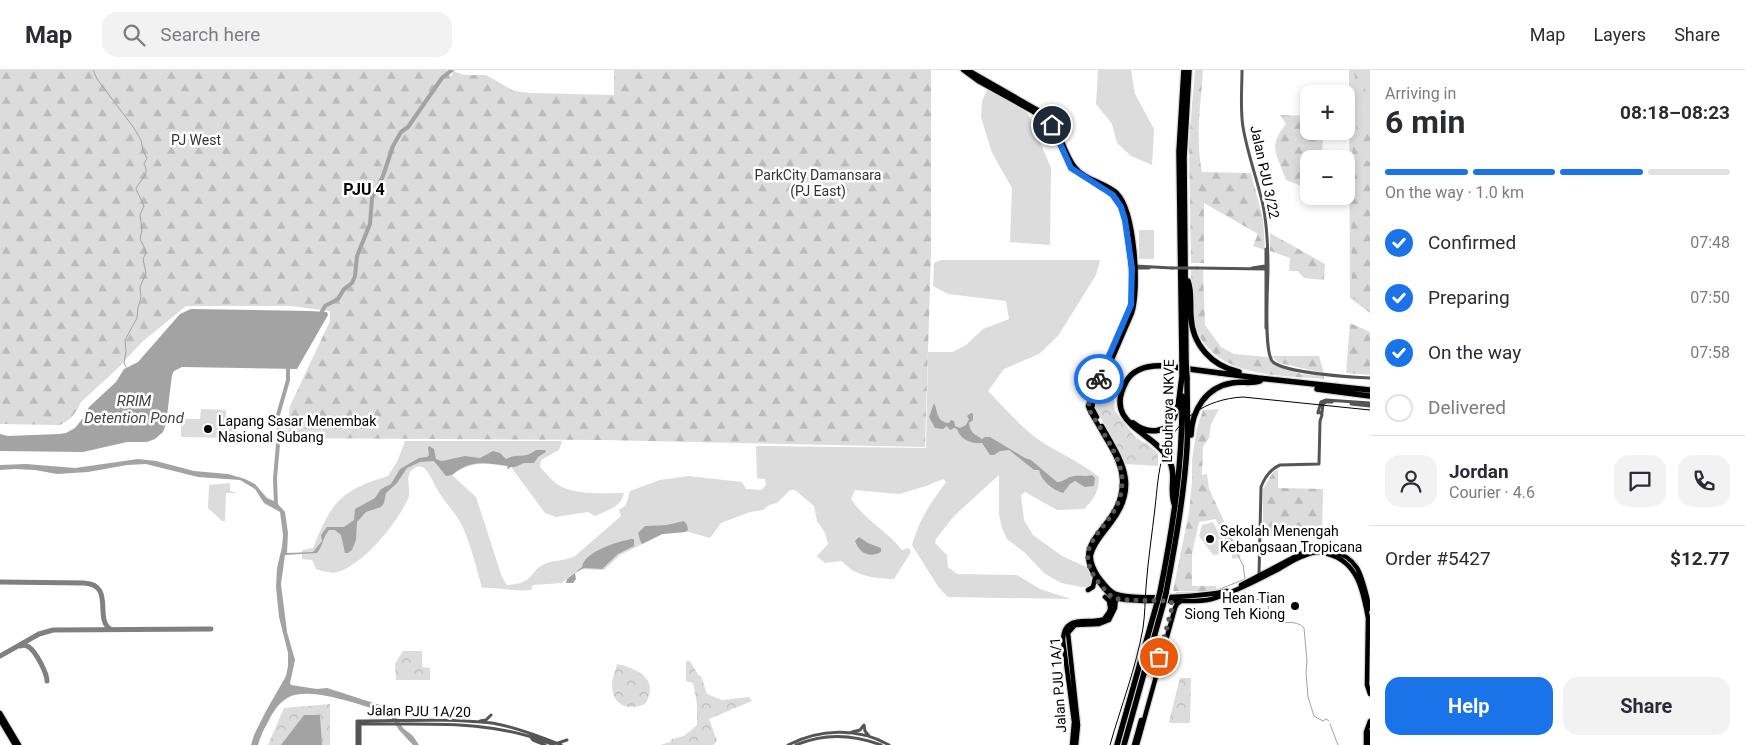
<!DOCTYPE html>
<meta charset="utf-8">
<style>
:root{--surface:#fff;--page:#f2f2f3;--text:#2b2b33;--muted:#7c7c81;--line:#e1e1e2;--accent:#1a73e8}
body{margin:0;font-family:Roboto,sans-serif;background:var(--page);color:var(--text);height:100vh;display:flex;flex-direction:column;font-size:19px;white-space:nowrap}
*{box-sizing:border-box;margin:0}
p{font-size:16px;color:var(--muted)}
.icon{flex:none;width:28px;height:28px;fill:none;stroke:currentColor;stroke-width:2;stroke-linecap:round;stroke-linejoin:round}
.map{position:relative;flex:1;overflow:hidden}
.side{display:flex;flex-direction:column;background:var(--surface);width:375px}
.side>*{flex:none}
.fabs{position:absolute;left:1300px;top:15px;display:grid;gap:10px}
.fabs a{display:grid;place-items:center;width:55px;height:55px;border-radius:10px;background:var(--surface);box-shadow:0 2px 8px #0003;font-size:25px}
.pin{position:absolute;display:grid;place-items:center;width:42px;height:42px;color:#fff;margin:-21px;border:2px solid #fff;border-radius:50%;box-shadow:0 1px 5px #0007}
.courier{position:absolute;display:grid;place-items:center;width:50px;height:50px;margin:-25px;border:4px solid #1a73e8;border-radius:50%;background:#fff;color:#222;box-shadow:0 1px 6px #0007}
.overview em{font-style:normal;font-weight:700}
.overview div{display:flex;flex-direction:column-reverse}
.overview{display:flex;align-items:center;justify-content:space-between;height:85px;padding:0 15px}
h1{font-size:32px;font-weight:700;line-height:38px}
.bar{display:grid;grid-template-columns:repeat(4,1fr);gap:8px 5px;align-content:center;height:60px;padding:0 15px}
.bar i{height:6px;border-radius:4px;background:var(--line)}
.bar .selected{background:var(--accent)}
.bar p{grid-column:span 4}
.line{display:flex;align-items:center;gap:12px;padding:0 15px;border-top:1px solid var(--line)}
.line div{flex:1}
.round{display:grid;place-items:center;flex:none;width:52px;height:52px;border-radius:15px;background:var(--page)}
ol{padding:0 15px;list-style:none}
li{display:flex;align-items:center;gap:15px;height:55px}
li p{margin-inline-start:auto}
li .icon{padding:5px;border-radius:50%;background:var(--accent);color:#fff;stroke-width:4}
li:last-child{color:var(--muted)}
li i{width:28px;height:28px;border:2px solid var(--line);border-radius:50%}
.button{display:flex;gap:10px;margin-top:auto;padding:10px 15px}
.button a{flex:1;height:58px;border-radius:15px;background:var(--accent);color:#fff;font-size:20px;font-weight:700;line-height:58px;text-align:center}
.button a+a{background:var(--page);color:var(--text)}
header{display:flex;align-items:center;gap:30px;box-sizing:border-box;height:70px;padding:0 25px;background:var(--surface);border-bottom:1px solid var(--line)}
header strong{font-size:24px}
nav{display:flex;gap:28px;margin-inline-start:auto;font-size:18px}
.search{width:350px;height:45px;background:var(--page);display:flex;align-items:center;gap:12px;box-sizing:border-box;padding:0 18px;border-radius:15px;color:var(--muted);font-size:19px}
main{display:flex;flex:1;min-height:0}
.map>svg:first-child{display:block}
</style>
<header>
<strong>Map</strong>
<div class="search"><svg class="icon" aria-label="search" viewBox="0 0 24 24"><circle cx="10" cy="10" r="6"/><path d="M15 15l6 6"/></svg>Search here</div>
<nav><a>Map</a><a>Layers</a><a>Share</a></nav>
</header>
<main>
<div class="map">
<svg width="1370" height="675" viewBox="0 0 1370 675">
<defs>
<pattern id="forest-firs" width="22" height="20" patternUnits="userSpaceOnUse" patternTransform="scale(1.25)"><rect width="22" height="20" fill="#dcdcdc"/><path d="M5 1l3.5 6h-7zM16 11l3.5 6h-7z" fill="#bbb"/></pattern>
<pattern id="park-crowns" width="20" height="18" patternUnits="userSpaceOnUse" patternTransform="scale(1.25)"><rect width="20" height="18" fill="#dcdcdc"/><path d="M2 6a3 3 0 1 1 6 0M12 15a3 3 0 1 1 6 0" fill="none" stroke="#bbb"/></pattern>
</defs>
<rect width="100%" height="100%" fill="#fff"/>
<path fill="#dcdcdc" d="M1098 0H1131L1135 24 1154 59 1152 95 1131 86 1117 73 1112 54 1096 34Z
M1349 0H1370V243L1350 228Z
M988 18 1027 41 1051 98 1050 175 1010 172 1012 118 992 83 981 47 982 31Z
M1139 160H1154V189H1139Z
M941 190H1100L1096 205 1058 266 1039 284 1004 299 988 321C1003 336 1022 358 1039 370 1058 383 1081 392 1099 407 1099 421 1094 429 1084 439L1057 440 1025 422 1021 425 1024 450 1033 465 1062 486 1086 497 1094 511 1091 517H1082L1061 513 1044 503 1024 482 1007 469 1002 458 999 444V405L954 446 936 469 935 473 947 485 948 497 957 504 1017 505 1040 519 1071 529 948 527 939 518 912 475C920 448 930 434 946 412L943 409 926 416 899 424 855 420 851 429C864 449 887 461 902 480L909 478 911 482 894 509C876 509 854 506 842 491L825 493 817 486 828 474 825 463 817 451 814 436 795 420H790L777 433 769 435 763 440 750 442 721 453 710 468 689 462 663 464 620 485 604 500 582 499 575 502 562 513 533 515 531 520C514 522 499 517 482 518 476 497 470 469 459 450 452 439 443 430 437 419 431 410 426 388 412 400 404 407 412 420 408 429 396 454 365 493 338 502 331 504 322 501 316 499L312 490 302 489V480L313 478C332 432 339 421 388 406L397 392 405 371H562L559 380 541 390 540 397C547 404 555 415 564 418 582 425 605 423 624 423 621 438 607 440 595 446L588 442 556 447 545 443 511 397C487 393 472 390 452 405L476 427 502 507 507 515C518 514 525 513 532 505 535 501 537 498 541 496 552 489 564 492 575 486L621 446 619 440 626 435 630 421 660 410 688 406 742 412 746 419 761 420 766 415 765 409 757 408 756 376 926 378 928 282H953L967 274 983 259 1009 249 1006 231 948 224 933 216 934 193Z
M201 339 226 340V350H236L235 368 181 367V349H200Z
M230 413V421L238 423H226L225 451H222L208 438 209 415Z
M1213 452 1228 483 1213 485 1199 466 1202 455Z"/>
<path fill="url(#forest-firs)" d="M0 0H447L451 7 453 1 464 5H486L514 21 531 23 614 25V0H931V183L925 377 604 370 279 368 289 359H285L283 356 284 352 288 350 290 336 330 251V241L290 236H186L142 272 117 299 81 332 77 340 70 349 60 355 0 354Z
M1195 0H1203C1201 33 1195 68 1202 102L1251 103 1263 149 1265 180 1253 176 1258 164 1204 133V193H1191L1189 73Z
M1354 0H1370V5L1362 8 1367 26 1363 50H1370V83L1364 81 1362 88 1370 92V243L1352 227 1351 92 1359 36Z
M1309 44V61H1323L1322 89H1309V119L1286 110C1277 84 1267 77 1286 54L1280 45 1308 46Z
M1270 163 1325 194 1324 210 1304 208 1298 201H1289L1290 188 1270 181Z
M1191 200H1203L1205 255 1221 277 1234 284 1268 287C1279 303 1306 305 1324 306V309C1274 304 1210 309 1193 250 1189 236 1192 214 1191 200Z
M1350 253 1370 262V305L1346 303Z
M1271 286H1319L1324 303 1279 293Z
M1219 339 1211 354 1209 368 1203 376 1202 405 1207 404 1209 419 1241 487 1232 489V486L1216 449 1199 452 1192 484V516H1216V522L1173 521 1189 442 1192 412V390L1197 358 1203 340Z
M1278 400V418L1323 419 1322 467 1263 466V419L1274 401Z"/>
<path fill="url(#park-crowns)" d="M1109 300 1123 309 1114 328 1115 341 1136 368 1149 375 1158 384V396L1125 394 1095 337 1099 324Z
M403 581H422V597L430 598V610H396L395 594Z
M686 591H690L698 605 701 606 707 624 722 630 749 627 752 631 709 649 717 671 713 675H660L670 672 672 669 684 666 697 655V634L693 613 686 611Z
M617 594C639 599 660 610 645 634 628 642 611 634 612 614 612 607 616 601 617 594Z
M1180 608H1191L1190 653H1170L1169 651Z
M330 634V675H268L284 638Z"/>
<path fill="#a3a3a3" d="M191 239 309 241 327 242 328 245 297 299 182 297 174 301 172 305 166 354 163 362 155 369 147 372H127L83 382 0 381V364L8 366 59 364 66 363 75 358 83 348 89 337 116 312 124 299 138 292 180 244Z
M934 333C938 341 936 352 949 353L951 350 954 351 955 356 960 358 966 355 969 349 967 346 971 343 973 344V350L969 353C970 363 975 364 982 369L985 367H990L1025 388 1031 390 1057 412C1064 412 1067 407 1074 406 1080 405 1085 407 1092 405L1095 408 1094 416 1085 417 1075 411 1070 414 1063 423C1053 420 1041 411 1039 400H1034L1009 380 1000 381 994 385H990L982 373C971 374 961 370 957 359L954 358 950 360 947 356 943 359 935 358 929 347Z
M429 376 434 379 436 389 442 391 465 386 480 388 493 381 500 383 506 389C520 382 523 390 536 380H545L546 382 538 387 534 393H524L515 397H510L509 399 507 398 508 396C491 394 476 390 460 399 455 402 453 406 446 406L434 391 420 392 407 398 397 413 386 423 384 433 381 437 366 442 357 452 356 470 352 480 348 483H345L341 465 335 460H329C323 467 323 476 317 483L285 485 281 514 287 562 295 590 290 613 291 615 317 619 327 618 386 637 394 644 403 658 413 666 419 675H413L399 660 391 647 387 643C363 636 311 616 289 627 278 633 272 643 267 654 263 660 260 668 258 675H251L254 665 266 641 286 606 288 596V583L279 547 276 517 277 498 282 477 283 465 280 442 264 433 255 419 240 410 198 407 146 394 127 395 88 402 57 404 35 400 15 399 0 400V395L26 394 75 398 138 389 156 391 194 401 228 404 245 409 255 414 267 428 276 432 285 442 288 463 287 483 313 482 322 471 321 465 327 457H344L354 450 355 439 375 428 381 419 391 414 400 399 419 388 427 387 429 385 428 378Z
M684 451 687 455 688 460 685 462 662 464 642 474 640 470 638 463 645 456 667 455Z
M859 467 868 473 881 478V482C869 488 860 484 855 471Z
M631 469H634V476L618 484 602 499 584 498 575 503 576 509 573 513H566L567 509 582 497C585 481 617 472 631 469Z
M304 645H319L320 646 322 675H281Z"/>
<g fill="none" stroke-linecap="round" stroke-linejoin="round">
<path stroke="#a3a3a3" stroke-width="1" d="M93 0 97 9 134 58 141 70 143 81 147 88 144 94C151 105 139 110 136 119L144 136 140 145 142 160 140 169 145 179 146 183 143 189 146 203 140 217 141 227 138 238 137 248 125 270 126 281 124 293 126 297
M1209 522 1220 519 1245 509 1243 495 1229 468
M1245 522 1248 530 1267 529 1270 547C1282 558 1294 547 1304 558L1307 591 1306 602 1308 627 1314 646 1323 651 1326 649 1329 651
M1176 523H1196
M1330 654 1338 675"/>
<path stroke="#a3a3a3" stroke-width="4" d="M319 247 325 236 338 229 344 219 352 213 355 206 357 186 370 154 372 128 383 106 393 76 401 62 408 57 442 8 452 0
M276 436 275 408 279 363 278 345 288 310V295"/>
<path stroke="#808080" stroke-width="5" d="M0 512 84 513C115 515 94 548 110 559
M20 576C24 575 25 575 29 577 36 582 47 603 47 611
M0 586 39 564 53 560 211 559"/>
<defs>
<path id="major" d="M963 0 978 11 1048 50 1071 98 1109 121 1121 137 1125 150 1131 196 1132 231 1128 243 1101 303 1088 336C1090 342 1094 348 1097 353 1106 370 1121 389 1122 409 1125 466 1051 467 1113 528 1133 532 1154 531 1174 531 1187 531 1200 532 1212 529 1236 522 1257 510 1279 499 1287 494 1296 488 1306 485 1313 482 1321 482 1328 484 1358 492 1363 521 1368 548L1367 615 1370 624
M968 0 1050 47 1054 51C1060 65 1066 86 1075 97 1085 110 1105 112 1117 123 1135 141 1140 219 1132 243L1093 333 1092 338 1097 347
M1102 356C1122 391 1140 416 1111 453 1104 463 1094 472 1091 485 1090 492 1095 501 1098 506 1103 512 1107 519 1114 523 1131 531 1208 526 1227 521
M1241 515 1300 484C1318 476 1345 479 1357 498 1363 508 1367 528 1370 539
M1088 520 1093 517 1095 508
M1105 527 1109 531 1110 537
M0 643 19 675
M0 650 15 675
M1072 675 1074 652 1063 570C1064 543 1088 555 1104 549L1109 542 1113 528
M1076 675 1078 655 1068 563 1075 555 1099 554 1109 550 1115 538 1116 527
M1134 675 1141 650
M1137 675 1175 538 1177 534 1181 531
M1366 675V662L1370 651
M1369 675 1370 662"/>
<path id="highway" d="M1188 211C1192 221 1190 235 1191 246 1192 275 1212 296 1239 302
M1182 291 1179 82 1184 0
M1186 292 1184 87 1189 0
M1317 319 1370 326
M1133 353C1149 366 1170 363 1176 342 1180 330 1180 318 1182 307
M1191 365C1192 340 1206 317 1232 313 1241 311 1251 314 1260 311
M1175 436C1168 421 1178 404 1168 388 1152 361 1103 354 1126 312 1134 297 1151 295 1166 296L1258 308 1370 320
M1160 522C1173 457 1183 393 1182 326
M1166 523C1175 475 1184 426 1187 377 1188 354 1187 331 1187 308
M1117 675 1157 533
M1124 675 1163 535"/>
</defs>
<use href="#major" stroke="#dbdbdb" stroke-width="7"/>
<use href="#highway" stroke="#dbdbdb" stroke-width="8"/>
<path stroke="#555" stroke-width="3" d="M1242 0C1242 19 1240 39 1243 57 1247 81 1255 103 1261 127 1267 149 1268 175 1268 199 1268 215 1263 283 1273 292 1286 303 1351 307 1370 308
M1135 196 1172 198
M1135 198H1149
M1197 198 1266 199
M1252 198 1265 196
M1266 258V179
M1351 334 1370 336
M1318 342 1321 332 1326 330 1370 333
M1322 343 1323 334 1326 332H1332
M1259 505 1261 417C1265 407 1270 399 1280 395L1319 394 1320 351 1322 345 1320 342 1318 343
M480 651 486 650 491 645
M357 654V651C402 651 448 648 492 653 516 657 539 666 561 675
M357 654C425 655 489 648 554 675
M852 662 860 660 864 655 865 661 869 666
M530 666 533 670 545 675
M558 673 567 670
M357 675V654
M360 675V654
M788 675C819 659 858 657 889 675
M796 675C824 663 852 664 881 675"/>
<use href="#major" stroke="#000" stroke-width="4.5"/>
<use href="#highway" stroke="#000" stroke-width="5.5"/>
<path stroke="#000" stroke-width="1" d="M1110 675C1121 636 1136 598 1143 558 1145 545 1145 530 1146 517 1148 490 1152 464 1155 438 1157 420 1158 402 1163 385 1175 349 1206 329 1243 327L1370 340"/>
<defs>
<path id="highway-bridge" d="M1182 291V307
M1186 292 1187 308
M1157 533 1160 522
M1163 535 1166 523"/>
</defs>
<use href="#highway-bridge" stroke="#dbdbdb" stroke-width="8" stroke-linecap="butt"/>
<path stroke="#555" stroke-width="3" d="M1172 198H1197"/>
<use href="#highway-bridge" stroke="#000" stroke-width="5.5"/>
</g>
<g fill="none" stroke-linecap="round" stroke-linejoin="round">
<path stroke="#595959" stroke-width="5" stroke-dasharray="0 9" d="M1099 309 1089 332V340C1100 358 1121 387 1122 408 1125 465 1050 468 1113 528L1128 530 1170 531 1173 534 1159 587"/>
<path stroke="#1a73e8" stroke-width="6" d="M1052 55 1071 98 1113 125 1121 137 1125 150 1132 198 1131 235 1099 309"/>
</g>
<g fill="#000" stroke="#fff" stroke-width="2">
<circle cx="208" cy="359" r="5"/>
<circle cx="1210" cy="469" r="5"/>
<circle cx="1295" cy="536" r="5"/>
</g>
<g text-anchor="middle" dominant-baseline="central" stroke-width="5" stroke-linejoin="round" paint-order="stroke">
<g font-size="14" fill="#333" stroke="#fff">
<text x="196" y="70">PJ West</text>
<text x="818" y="105">ParkCity Damansara<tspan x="818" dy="16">(PJ East)</tspan></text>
</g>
<g font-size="14" fill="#000" stroke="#fff">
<text transform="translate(1265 102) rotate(78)">Jalan PJU 3/22</text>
<text transform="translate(1168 341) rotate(-89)">Lebuhraya NKVE</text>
<text transform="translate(1058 615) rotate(-94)">Jalan PJU 1A/1</text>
<text transform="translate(419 641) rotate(1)">Jalan PJU 1A/20</text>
</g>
<g font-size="14" fill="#000" stroke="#fff" text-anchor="start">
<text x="218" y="351">Lapang Sasar Menembak<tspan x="218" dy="16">Nasional Subang</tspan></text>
<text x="1220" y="461">Sekolah Menengah<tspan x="1220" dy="16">Kebangsaan Tropicana</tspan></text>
<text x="1285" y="528" text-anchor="end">Hean Tian<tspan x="1285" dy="16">Siong Teh Kiong</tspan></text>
</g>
<g font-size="15" font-style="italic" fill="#444" stroke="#fff">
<text x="134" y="331">RRIM<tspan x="134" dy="17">Detention Pond</tspan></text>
</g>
<g font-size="16" font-weight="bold" fill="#000" stroke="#fff">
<text x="364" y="119">PJU 4</text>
</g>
</g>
</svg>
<div class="fabs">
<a>+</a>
<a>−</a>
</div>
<div class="pin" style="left:1159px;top:587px;background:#ea580c"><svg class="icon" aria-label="bag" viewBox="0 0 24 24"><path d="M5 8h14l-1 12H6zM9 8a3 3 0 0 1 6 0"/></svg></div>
<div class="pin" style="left:1052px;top:55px;background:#1f2937"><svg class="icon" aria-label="home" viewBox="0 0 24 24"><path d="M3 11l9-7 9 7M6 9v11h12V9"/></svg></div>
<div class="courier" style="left:1099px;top:309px"><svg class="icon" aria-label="bike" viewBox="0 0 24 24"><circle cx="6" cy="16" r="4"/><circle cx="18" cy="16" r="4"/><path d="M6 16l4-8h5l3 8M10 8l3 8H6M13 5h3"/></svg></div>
</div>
<section class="side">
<div class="overview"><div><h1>6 min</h1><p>Arriving in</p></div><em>08:18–08:23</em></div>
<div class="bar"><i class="selected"></i><i class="selected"></i><i class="selected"></i><i></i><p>On the way · 1.0 km</p></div>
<ol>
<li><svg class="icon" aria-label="check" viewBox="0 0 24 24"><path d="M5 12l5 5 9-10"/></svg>Confirmed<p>07:48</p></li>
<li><svg class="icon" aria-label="check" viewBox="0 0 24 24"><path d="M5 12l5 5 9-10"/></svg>Preparing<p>07:50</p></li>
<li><svg class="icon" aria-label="check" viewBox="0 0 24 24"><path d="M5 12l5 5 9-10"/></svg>On the way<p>07:58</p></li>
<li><i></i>Delivered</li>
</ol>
<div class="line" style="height:90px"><a class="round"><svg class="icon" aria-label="person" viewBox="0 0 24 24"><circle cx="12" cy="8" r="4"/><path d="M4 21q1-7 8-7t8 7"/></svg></a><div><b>Jordan</b><p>Courier · 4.6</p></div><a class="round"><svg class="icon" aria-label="chat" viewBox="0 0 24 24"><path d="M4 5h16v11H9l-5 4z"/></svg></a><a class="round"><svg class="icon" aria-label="phone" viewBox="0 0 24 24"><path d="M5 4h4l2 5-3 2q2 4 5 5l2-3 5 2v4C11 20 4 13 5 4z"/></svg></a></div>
<div class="line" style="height:65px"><div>Order #5427</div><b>$12.77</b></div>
<div class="button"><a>Help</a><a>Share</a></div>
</section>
</main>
